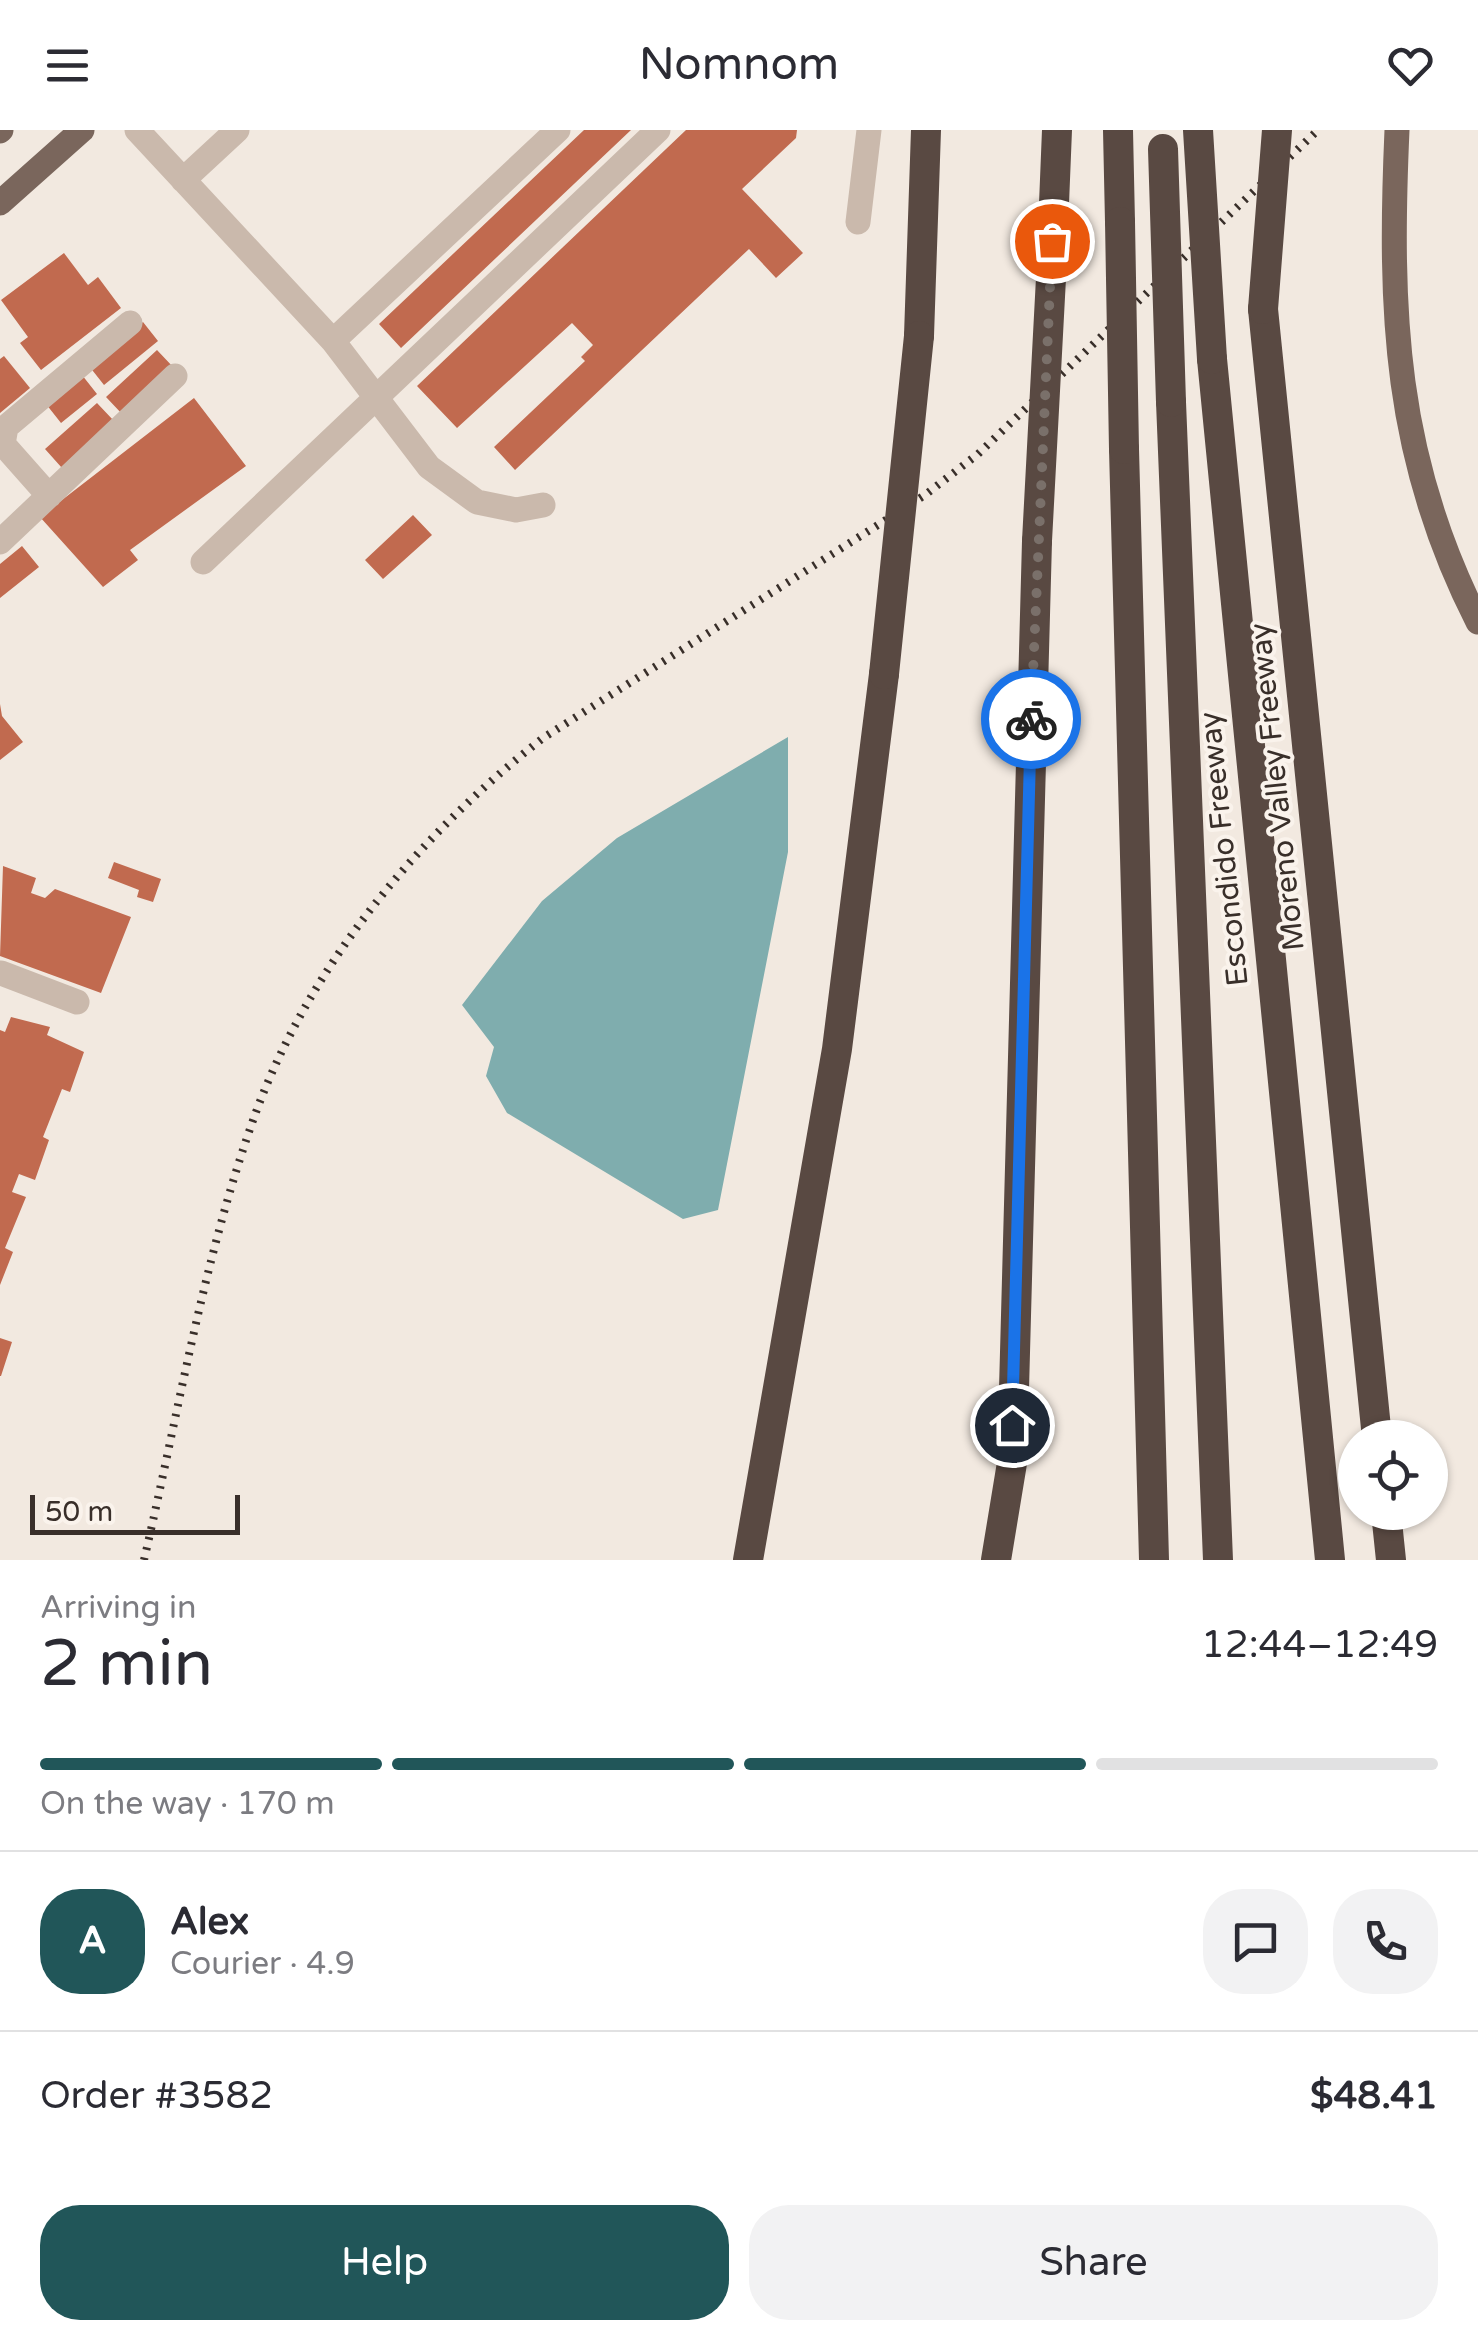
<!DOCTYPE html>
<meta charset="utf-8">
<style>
:root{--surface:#fff;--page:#f2f2f3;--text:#2b2b33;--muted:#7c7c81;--line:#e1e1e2;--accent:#215659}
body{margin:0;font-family:"Varela Round",sans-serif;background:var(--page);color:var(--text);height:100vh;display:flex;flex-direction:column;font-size:38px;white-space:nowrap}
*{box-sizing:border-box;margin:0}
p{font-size:32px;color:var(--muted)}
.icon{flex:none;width:55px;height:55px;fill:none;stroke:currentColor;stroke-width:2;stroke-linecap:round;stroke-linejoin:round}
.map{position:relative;height:1430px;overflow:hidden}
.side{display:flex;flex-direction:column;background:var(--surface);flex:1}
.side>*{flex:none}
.buttons{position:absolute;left:1338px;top:1290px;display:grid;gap:20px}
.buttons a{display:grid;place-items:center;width:110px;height:110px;border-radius:50%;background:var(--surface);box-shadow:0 2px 8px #0004;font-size:50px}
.scale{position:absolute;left:30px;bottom:25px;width:210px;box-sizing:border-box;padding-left:10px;border:5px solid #392f2a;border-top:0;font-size:28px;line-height:35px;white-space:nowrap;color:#392f2a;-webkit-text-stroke:8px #faf3ec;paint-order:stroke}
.pin{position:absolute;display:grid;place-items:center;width:85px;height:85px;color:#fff;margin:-42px;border:5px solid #fff;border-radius:50%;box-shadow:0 2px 10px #0007}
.courier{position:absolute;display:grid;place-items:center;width:100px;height:100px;margin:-50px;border:8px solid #1a73e8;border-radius:50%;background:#fff;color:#222;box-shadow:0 2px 12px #0007}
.head em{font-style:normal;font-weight:600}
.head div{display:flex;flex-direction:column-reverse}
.head{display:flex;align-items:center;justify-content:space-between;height:170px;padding:0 40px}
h1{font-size:65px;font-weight:600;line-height:75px}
.bar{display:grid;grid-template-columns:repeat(4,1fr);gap:15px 10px;align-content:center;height:120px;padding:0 40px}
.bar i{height:12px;border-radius:8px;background:var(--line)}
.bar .active{background:var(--accent)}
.bar p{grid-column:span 4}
.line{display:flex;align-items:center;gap:25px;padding:0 40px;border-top:2px solid var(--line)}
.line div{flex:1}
.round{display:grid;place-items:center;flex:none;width:105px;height:105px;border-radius:40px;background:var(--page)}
.action{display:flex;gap:20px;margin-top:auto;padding:20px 40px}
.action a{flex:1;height:115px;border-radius:40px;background:var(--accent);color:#fff;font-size:40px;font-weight:600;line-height:115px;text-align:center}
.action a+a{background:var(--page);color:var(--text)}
header{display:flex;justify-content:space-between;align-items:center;height:130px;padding:0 40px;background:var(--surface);font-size:45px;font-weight:600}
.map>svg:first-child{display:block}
</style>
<header><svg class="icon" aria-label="menu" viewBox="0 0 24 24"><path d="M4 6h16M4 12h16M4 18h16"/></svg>Nomnom<svg class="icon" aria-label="heart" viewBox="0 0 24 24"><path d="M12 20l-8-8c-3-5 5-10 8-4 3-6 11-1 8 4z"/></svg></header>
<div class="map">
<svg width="1478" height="1430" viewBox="0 0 1478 1430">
<rect width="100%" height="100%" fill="#f2e9e0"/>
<path fill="#7fadae" d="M788 607V722L718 1080 683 1089 507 983 486 946 494 917 462 875 542 771 617 708Z"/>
<path fill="#c16a4f" d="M584 0H631L401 218 379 194Z
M686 0H797L796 8 742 59 803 123 776 148 749 119 515 340 494 317 585 231 581 227 593 215 572 193 457 298 417 256Z
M64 123 88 155 98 147 121 178 41 240 20 213 28 207 1 170Z
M143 192 158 211 104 255 89 236Z
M157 220 174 238 123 285 106 267Z
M4 226 30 258 0 283V229Z
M82 245 97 264 61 293 46 274Z
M194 268 246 336 130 420 138 430 103 457 40 387Z
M97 273 114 291 62 338 45 319Z
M413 385 432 405 383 449 365 430Z
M22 416 39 437 0 468V434Z
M0 574 2 586 23 612 0 630Z
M114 732 161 749 153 772 137 767 139 760 108 748Z
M3 736 36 748 31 763 45 768 55 759 131 787 101 863 0 826Z
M11 887 50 897 47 905 84 922 70 962 62 959 43 1007 49 1010 35 1050 19 1044 12 1062 26 1067 5 1118 13 1122 0 1155V900L5 902Z
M0 1208 12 1212 1 1246H0Z"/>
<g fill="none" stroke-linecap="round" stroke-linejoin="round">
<path stroke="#cab9ac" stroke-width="25" d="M137 0 333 211 429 337 477 372 516 380 543 375
M183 50 237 0
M858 92 869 0
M333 211 558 0
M49 366 3 314 6 297 130 193
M0 412 175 246
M203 432 658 0
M1 843 77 872"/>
<path stroke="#7a665c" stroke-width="25" d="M1397 0C1389 181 1394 328 1478 492
M0 1 1 0
M0 73 82 0"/>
<path stroke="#594942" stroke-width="30" d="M1118 0 1120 92
M1051 148 1057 0
M1263 179 1377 1308
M919 206 926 0
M1212 229 1330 1430
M1171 272 1218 1430
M1124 319 1154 1430
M1386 1382 1391 1430
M748 1430 837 919 884 544
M996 1430 1012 1333 1037 411"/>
<path stroke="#392f2a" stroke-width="8" stroke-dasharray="2.5 8" stroke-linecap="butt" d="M144 1430C179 1281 204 1125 256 982 311 833 420 704 543 608L925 365 978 324 1318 0"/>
<path stroke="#594942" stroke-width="30" d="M1198 0 1212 229
M1163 19 1171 272
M1120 92 1124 319
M1263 179 1277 0
M1037 411 1051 148
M884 544 919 206"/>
</g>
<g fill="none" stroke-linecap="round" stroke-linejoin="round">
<path stroke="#7a706a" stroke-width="10" stroke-dasharray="0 18" d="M1031 589 1052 111"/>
<path stroke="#1a73e8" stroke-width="12" d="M1012 1295 1031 589"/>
</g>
<g text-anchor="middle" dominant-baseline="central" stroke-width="8" stroke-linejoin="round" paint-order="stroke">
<g font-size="30" fill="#392f2a" stroke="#faf3ec">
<text transform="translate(1277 657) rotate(-96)">Moreno Valley Freeway</text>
<text transform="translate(1224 719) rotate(-96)">Escondido Freeway</text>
</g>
</g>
</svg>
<div class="buttons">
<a><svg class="icon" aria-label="locate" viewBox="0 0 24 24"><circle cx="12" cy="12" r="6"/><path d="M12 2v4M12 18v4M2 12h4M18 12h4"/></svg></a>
</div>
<div class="scale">50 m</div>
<div class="pin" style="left:1052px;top:111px;background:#ea580c"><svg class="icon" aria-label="bag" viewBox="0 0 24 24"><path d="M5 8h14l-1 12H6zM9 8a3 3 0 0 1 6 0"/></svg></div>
<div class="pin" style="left:1012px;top:1295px;background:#1f2937"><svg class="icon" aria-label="home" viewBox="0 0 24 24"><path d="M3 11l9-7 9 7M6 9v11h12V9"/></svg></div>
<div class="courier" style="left:1031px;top:589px"><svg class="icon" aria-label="bike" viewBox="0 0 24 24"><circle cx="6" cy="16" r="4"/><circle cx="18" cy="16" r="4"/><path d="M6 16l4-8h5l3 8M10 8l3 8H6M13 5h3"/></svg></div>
</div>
<section class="side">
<div class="head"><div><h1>2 min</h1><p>Arriving in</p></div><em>12:44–12:49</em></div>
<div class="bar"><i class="active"></i><i class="active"></i><i class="active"></i><i></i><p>On the way · 170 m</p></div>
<div class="line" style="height:180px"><b class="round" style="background:var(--accent);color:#fff">A</b><div><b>Alex</b><p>Courier · 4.9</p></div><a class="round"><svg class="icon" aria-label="chat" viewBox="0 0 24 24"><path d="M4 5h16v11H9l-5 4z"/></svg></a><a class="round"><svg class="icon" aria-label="phone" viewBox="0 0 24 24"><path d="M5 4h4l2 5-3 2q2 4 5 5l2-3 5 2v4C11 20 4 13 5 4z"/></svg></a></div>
<div class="line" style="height:130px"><div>Order #3582</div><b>$48.41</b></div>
<div class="action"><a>Help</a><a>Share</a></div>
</section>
